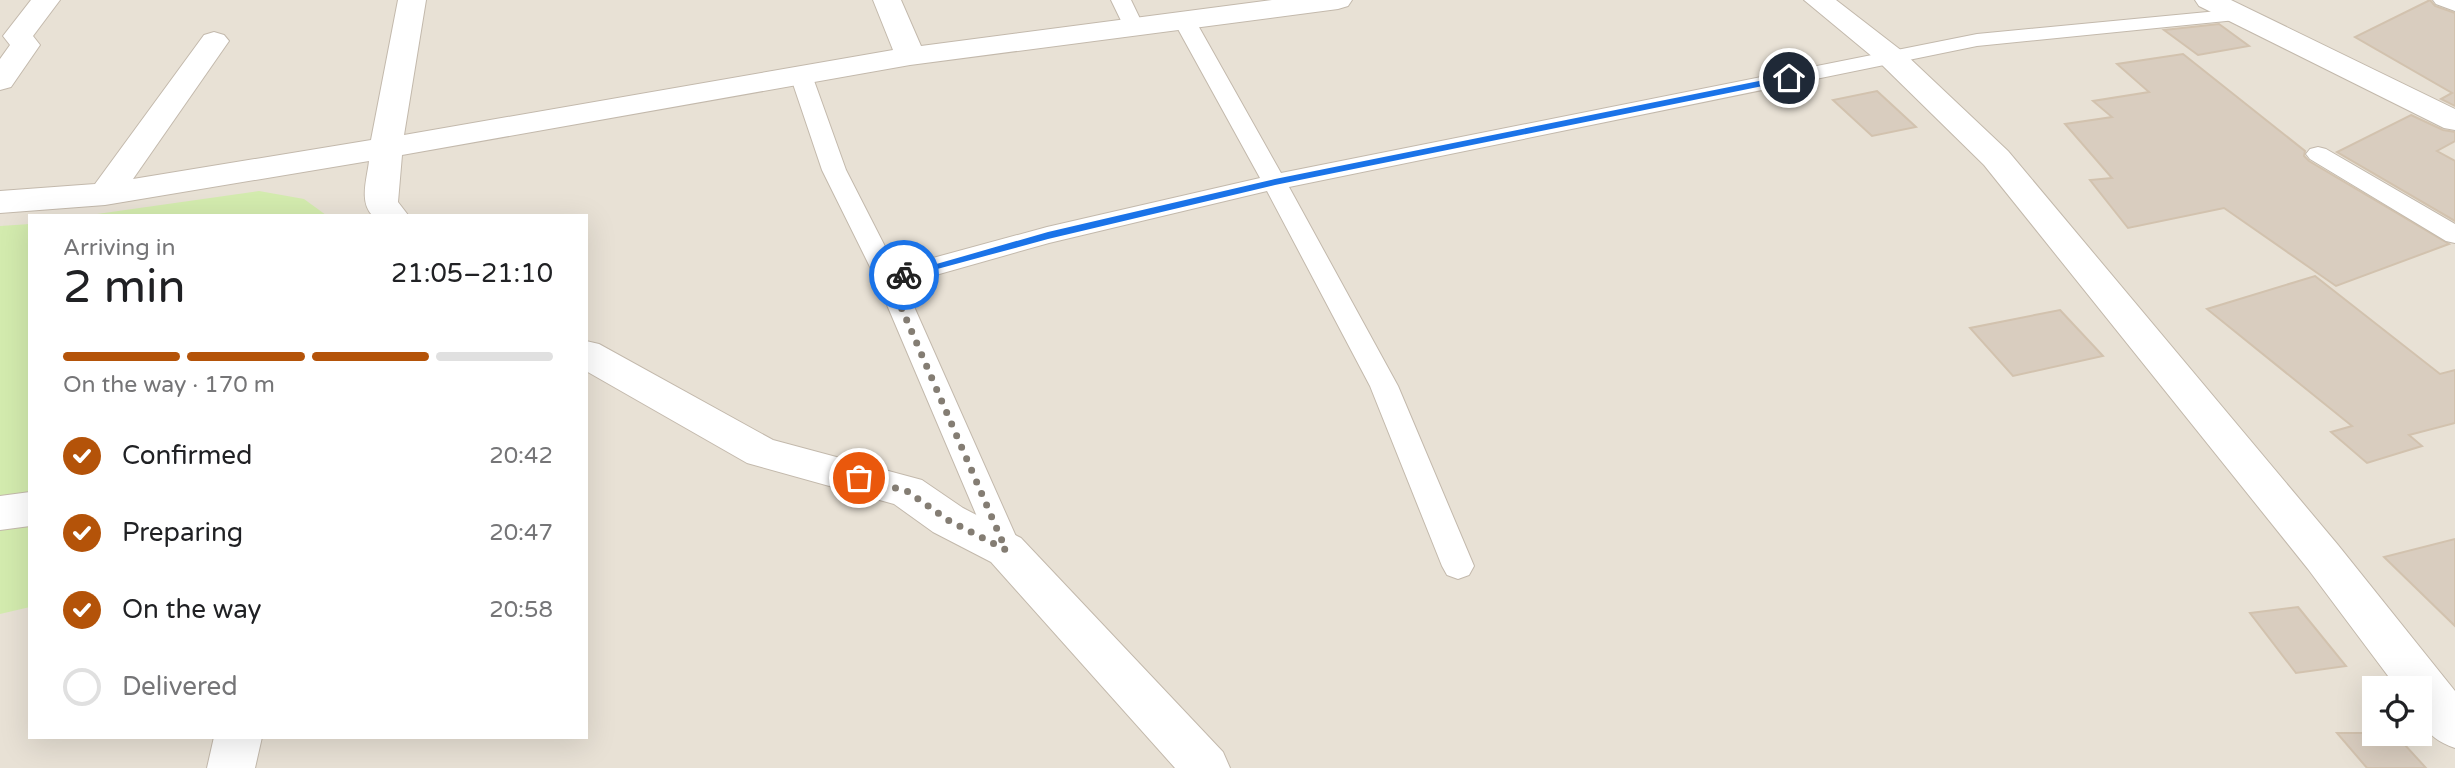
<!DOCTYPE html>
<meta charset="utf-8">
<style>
:root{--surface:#fff;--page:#f2f2f2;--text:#202124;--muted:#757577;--line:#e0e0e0;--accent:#b45309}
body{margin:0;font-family:"Varela Round",sans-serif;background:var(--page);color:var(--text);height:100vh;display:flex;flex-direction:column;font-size:26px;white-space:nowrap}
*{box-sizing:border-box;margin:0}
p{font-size:23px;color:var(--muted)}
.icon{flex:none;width:38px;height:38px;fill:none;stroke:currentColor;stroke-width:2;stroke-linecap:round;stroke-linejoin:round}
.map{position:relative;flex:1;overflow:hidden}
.side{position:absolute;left:28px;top:214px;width:560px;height:525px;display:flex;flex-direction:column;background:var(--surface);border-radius:0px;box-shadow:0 7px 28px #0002}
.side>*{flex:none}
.controls{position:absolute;left:2362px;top:676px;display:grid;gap:14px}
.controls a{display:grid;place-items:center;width:70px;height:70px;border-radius:0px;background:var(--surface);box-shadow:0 7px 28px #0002;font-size:35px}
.pin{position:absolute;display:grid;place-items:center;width:60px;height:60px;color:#fff;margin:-30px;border:4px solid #fff;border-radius:50%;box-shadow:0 2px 7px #0007}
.courier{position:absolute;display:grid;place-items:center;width:70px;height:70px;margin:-35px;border:5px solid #1a73e8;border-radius:50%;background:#fff;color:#222;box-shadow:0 2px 9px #0007}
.overview em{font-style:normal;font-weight:600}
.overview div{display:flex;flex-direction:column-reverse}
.overview{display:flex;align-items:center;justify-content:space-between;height:119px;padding:0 35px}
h1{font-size:46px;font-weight:600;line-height:52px}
.bar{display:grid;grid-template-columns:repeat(4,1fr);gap:10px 7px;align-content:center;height:84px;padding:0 35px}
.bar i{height:9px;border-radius:5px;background:var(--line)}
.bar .on{background:var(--accent)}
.bar p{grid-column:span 4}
ol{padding:0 35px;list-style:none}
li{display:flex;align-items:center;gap:21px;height:77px}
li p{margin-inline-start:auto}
li .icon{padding:7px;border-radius:50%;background:var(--accent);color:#fff;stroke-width:4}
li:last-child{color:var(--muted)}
li i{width:38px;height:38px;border:4px solid var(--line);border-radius:50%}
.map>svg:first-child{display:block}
</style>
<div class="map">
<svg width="2455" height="768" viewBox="0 0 2455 768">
<rect width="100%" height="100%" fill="#f4efe7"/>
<path fill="#e8e1d5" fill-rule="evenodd" d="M0 0H2455V768H0ZM30 215H586V737H30ZM2375 688H2420V733H2375Z"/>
<path fill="#d3ebae" d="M259 191 304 199 326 215H90Z
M30 224V607L0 614V226Z"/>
<path fill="#d9cdbf" stroke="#d2c2ae" stroke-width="2" d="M2430 0 2435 6 2455 13V106L2441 99 2452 93 2355 37Z
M2219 24 2249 46 2198 55 2164 30Z
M2183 54 2305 151 2304 156 2309 161 2449 244 2336 286 2224 208 2128 228 2090 180 2112 178 2065 124 2112 117 2093 101 2149 92 2117 64Z
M1877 91 1916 127 1872 136 1833 100Z
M2411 115 2443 130 2455 132V141L2437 151 2455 161V221L2337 152Z
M2315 276 2440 374 2455 370V423L2409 435 2422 446 2367 463 2331 432 2352 426 2207 309Z
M2060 310 2103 356 2013 376 1970 328Z
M2455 539V626L2384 557Z
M2298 607 2346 666 2296 673 2250 613Z
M2337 733H2394L2426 768H2367Z"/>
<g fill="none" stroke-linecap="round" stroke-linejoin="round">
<defs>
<path id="lane" d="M1111 0H1131L1144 27 1140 31H1126Z
M2433 0H2455V11L2436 4Z
M2239 9 2246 11 2249 15 2246 19 1977 46 1289 187 1398 386 1474 566 1469 575 1458 579 1447 575 1442 566 1370 386 1267 191 1049 243 904 284 1022 550 1017 559 1006 563 995 559 876 279 822 170 790 75 793 70H809L812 75 846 170 896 268 1047 227 1260 178 1173 20 1177 16H1191L1195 20 1281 173 1977 34Z
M2318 147 2326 149 2455 224V243L2446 241 2310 159 2306 154 2310 149Z"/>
<path id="street" d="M31 0H60L33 36 40 45 11 87 0 90V59L10 45 3 36Z
M398 0H426L404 135 893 50 873 0H901L921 46 1272 0H1352L1348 6 1338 9 910 65 402 155 398 202 408 215H372C359 201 367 179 369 161L105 205 0 213V191L95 184 204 35 214 32 224 35 229 41 133 179 371 140Z
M1804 0H1836L1902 51 2008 151 2338 545 2455 691V748C2421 736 2420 720 2420 688H2397L2308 569 1984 165 1880 63Z
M2195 0H2231L2455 109V130L2444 128 2199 6Z
M586 341 599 344 773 440 922 480 963 508 1021 538 1223 752 1230 768H1175L991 562 933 532 894 504 747 463 586 371Z
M30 492V526L0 530V496Z
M214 737H262L255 768H207Z"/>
</defs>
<use href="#lane" stroke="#c3b9ac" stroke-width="2"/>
<use href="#street" stroke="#c3b9ac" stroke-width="2"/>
<use href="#lane" fill="#fff" fill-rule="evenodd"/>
<use href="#street" fill="#fff" fill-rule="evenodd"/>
</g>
<path fill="#1a73e8" d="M1789 75 1792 76V80L1275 185 1048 239 904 278 898 275 1048 232 1275 179Z"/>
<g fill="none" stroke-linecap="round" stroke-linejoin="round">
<path stroke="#847d73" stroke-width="7" stroke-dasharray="0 12.6" d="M859 478 907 491 948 520 1006 550 889 279 904 275"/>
</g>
</svg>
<div class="controls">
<a><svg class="icon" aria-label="locate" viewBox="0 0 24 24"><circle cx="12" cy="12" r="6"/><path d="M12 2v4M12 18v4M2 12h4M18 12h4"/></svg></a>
</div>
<div class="pin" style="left:859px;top:478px;background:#ea580c"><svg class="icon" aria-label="bag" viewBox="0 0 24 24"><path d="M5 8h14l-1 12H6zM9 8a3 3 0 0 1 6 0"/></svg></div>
<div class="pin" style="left:1789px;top:78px;background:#1f2937"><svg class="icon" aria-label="home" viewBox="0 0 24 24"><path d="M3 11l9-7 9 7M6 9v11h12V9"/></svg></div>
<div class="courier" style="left:904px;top:275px"><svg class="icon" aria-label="bike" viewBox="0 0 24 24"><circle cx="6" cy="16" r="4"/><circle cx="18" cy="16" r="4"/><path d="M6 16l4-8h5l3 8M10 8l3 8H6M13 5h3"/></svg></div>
<section class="side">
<div class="overview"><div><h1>2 min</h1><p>Arriving in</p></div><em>21:05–21:10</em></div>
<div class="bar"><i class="on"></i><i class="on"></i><i class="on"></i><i></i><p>On the way · 170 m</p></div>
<ol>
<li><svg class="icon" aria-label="check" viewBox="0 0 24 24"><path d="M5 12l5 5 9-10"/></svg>Confirmed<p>20:42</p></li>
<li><svg class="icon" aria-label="check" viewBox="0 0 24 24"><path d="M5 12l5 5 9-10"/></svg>Preparing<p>20:47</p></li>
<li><svg class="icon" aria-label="check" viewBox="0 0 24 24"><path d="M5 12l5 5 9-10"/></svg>On the way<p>20:58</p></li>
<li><i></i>Delivered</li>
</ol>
</section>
</div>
